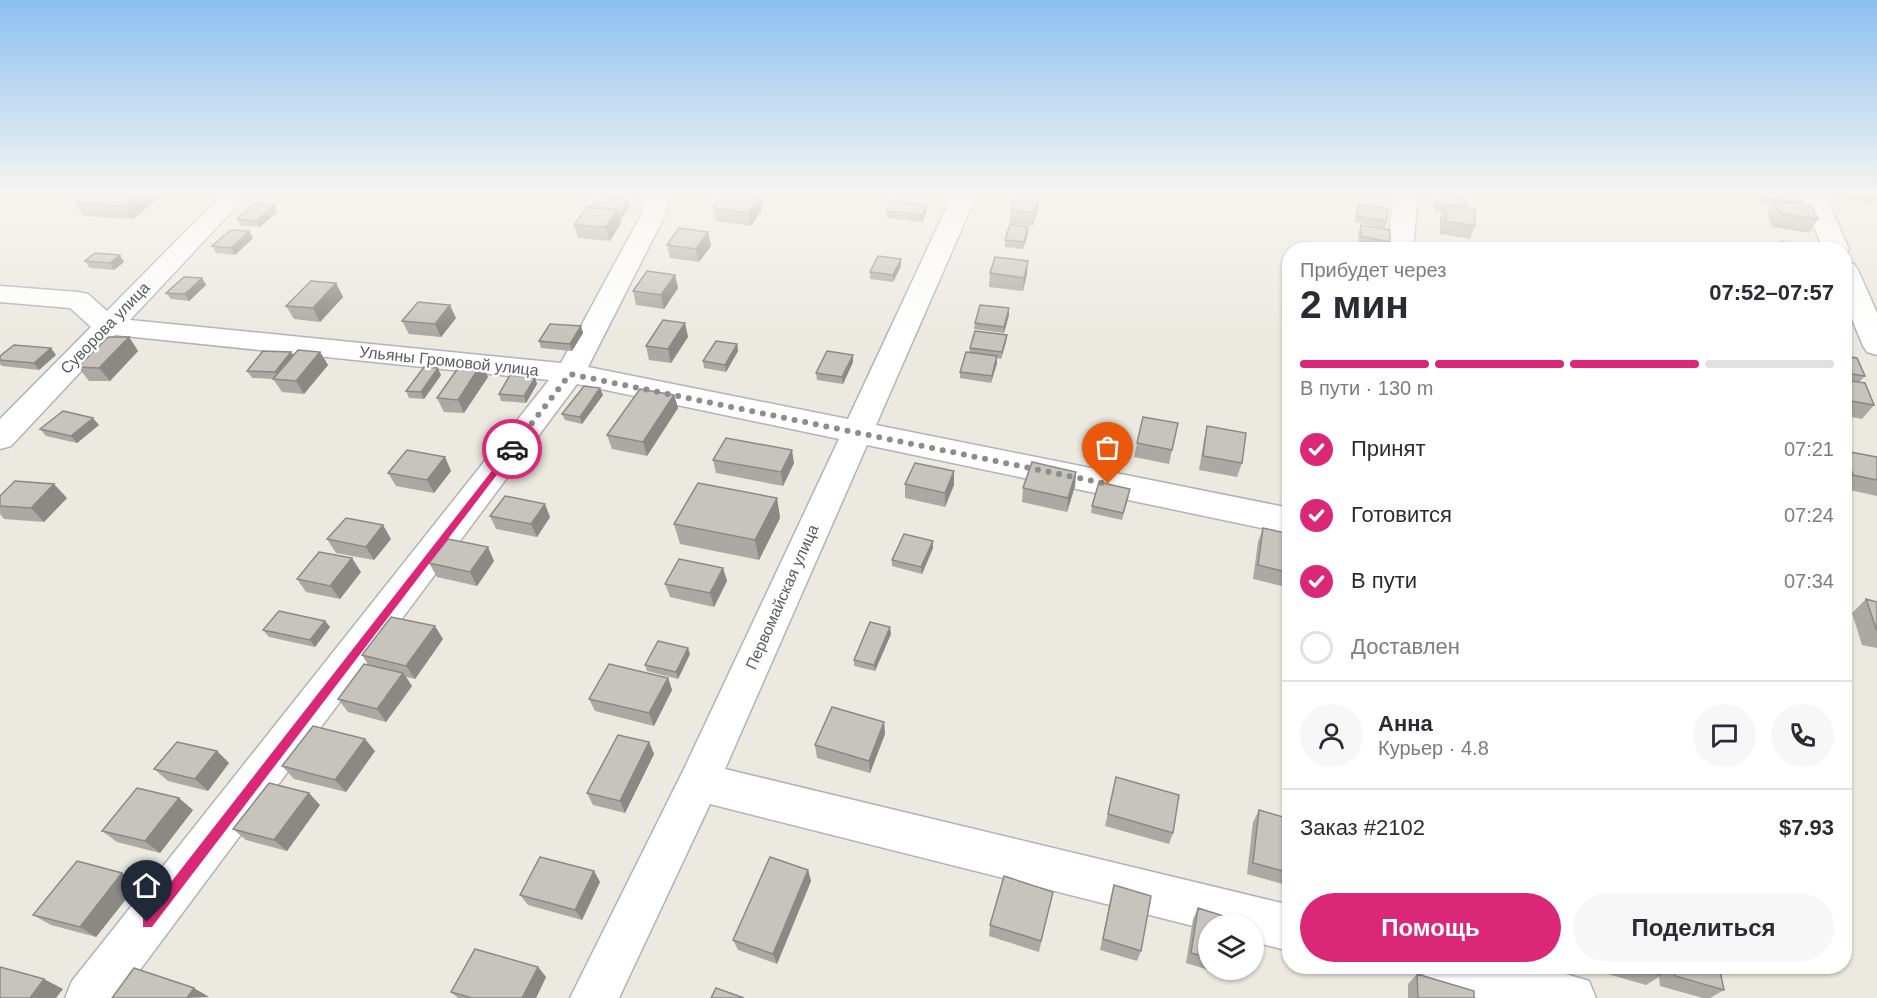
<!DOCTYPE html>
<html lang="ru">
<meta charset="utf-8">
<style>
:root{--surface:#fff;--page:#f7f7f7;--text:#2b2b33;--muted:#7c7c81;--line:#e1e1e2;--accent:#db2777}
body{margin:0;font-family:Helvetica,sans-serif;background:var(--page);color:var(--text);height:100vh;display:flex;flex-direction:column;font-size:22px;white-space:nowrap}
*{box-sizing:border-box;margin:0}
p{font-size:20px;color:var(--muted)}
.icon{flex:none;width:33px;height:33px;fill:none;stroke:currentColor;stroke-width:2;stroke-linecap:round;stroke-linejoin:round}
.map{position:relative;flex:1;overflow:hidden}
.sheet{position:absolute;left:1282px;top:242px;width:570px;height:732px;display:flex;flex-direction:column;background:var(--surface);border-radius:24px;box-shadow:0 2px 4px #0004}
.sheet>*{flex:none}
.buttons{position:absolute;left:1198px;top:914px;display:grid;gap:12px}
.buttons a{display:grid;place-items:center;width:66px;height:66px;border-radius:50%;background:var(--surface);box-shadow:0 2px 4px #0004;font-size:30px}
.pin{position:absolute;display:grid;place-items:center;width:51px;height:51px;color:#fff;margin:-62px -26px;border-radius:50% 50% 50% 0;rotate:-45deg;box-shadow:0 0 6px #0007}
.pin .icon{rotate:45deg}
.courier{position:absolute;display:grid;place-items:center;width:60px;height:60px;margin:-30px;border:4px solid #db2777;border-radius:50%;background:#fff;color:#222;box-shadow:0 2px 8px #0007}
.overview em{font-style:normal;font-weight:600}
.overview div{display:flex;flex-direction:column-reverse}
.overview{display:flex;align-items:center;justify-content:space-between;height:102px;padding:0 18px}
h1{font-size:39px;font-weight:600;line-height:45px}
.bar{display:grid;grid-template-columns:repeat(4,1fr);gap:9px 6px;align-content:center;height:72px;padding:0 18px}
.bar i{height:8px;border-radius:4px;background:var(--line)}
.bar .current{background:var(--accent)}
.bar p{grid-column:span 4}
.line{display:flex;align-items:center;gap:15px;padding:0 18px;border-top:2px solid var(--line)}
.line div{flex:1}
.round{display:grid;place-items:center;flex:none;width:63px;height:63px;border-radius:32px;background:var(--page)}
ol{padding:0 18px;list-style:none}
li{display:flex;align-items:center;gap:18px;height:66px}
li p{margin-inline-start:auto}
li .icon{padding:6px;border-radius:50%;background:var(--accent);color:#fff;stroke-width:4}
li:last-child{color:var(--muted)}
li i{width:33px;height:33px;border:3px solid var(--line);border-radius:50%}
.action{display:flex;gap:12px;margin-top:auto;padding:12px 18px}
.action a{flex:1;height:69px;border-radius:36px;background:var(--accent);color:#fff;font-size:24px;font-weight:600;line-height:69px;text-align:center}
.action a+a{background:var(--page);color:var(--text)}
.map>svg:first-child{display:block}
</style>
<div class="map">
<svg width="1877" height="998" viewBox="0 0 1877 998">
<rect width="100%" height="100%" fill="#ebe9e0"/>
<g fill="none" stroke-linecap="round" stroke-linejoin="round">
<defs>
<path id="minor" d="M223 194H248L130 320 561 363 640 217 647 194H671L664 217 588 367 848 419 953 194H977L876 425 1290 508V534L867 445 725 769 1290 905V951L1254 942V924H1209V930L710 804 619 998H570L684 769 839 439 577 384 119 998H65L72 981 549 380 115 335 11 446 0 449V419L91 327 70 308 0 302V286L78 292 88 294 107 311Z
M1394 194H1418L1413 249H1387Z
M1801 194H1825L1849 249 1845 254V249H1823Z
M1845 262 1854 264 1858 270 1877 313V355L1867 352 1863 346 1845 302Z
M1420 966H1539L1589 981 1596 998H1477L1426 983Z"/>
</defs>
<use href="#minor" stroke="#b1b3b8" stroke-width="3"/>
<use href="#minor" fill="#fff" fill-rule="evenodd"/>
</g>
<path fill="#aaa9a3" d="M86 194H155L158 199 133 219 83 216 74 203Z
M271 194H297L295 196Z
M600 194H628L625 198 601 196Z
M1016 194H1040L1039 204 1033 226 1010 223 1011 210Z
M1437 194 1466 208 1475 226 1470 239 1440 234V217L1443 212 1434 210V200Z
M1759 194H1790L1803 204 1818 219 1809 233 1772 227 1767 213 1772 206 1761 204 1758 196Z
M1837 194H1875L1876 196 1872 203 1839 198Z
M760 196 762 209 751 226 716 221 713 208Z
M1359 204 1387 221 1385 228 1355 222 1356 211Z
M274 205 277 212 260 227 241 226 237 219Z
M927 205V211L922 222 887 218 886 211Z
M630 206 621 219H620L621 223 610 241 578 238 574 225 591 207Z
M1361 225 1390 242 1387 248 1358 243 1359 231Z
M708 232 711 246 699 262 670 258 667 245Z
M1028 233 1023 249 1005 247V240Z
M253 238 235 255 216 253 212 246Z
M1782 242 1814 249H1777Z
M85 261 124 262 114 270 90 268Z
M901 266 893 282 870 279V272Z
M990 273 1027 274 1023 291 989 287Z
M675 275 678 288 664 309 636 305 633 291Z
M202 278 206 285 189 301 171 299 166 293Z
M336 283 343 297 320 322 294 319 286 306Z
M1009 308V315L1004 333 974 329 975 323Z
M456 318 441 337 409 334 402 321Z
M685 323 688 337 671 363 649 360 646 346Z
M581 326 583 333 572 351 541 348 539 341Z
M129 337 138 351 110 381H89L78 367Z
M1006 342 1001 359 997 358V363L991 383 960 378V372L969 353 970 348Z
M737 344 738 351 726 372 704 368 703 361Z
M320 352 328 365 304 394 282 392 273 379 252 378 247 371 293 356Z
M56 355 39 370 2 366 0 364V356Z
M1845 356 1865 376 1859 382 1874 405 1862 419 1845 416Z
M853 362 843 384 817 380 816 373Z
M441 375 424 399 409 398 406 391Z
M488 377 464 413 444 412 437 398Z
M535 378 537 384 526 403 501 401 499 394Z
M603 395 582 424 565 420 562 414Z
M674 395 678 408 647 456 612 449 607 435Z
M1143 417 1172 450 1169 464 1134 457Z
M99 425 77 443 46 436 40 429Z
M1207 426 1242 463 1237 477 1199 470 1204 440Z
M1845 451 1877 457V496L1845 489Z
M445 457 451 471 434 493 396 486 388 473Z
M713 460 794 463 783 486 716 473Z
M954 471V485L945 507 905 498V484Z
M1076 472 1075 486 1067 512 1022 502 1023 488Z
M0 496 67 498 44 522 4 519 0 514Z
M1129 496 1122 520 1091 513 1092 506Z
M777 498 780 518 759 560 680 544 674 524Z
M490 516 550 517 537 537 496 529Z
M1263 528 1290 534V588L1253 579 1258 542Z
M327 539H391L374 560 336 553Z
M933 548 922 574 892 566V560Z
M494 561 477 586 437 577 429 563Z
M723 568 727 581 714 607 670 597 665 584Z
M361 572 340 599 306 592 297 579Z
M1866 599 1877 602V648L1862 645 1852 613Z
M325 621 330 627 315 647 269 637 263 630Z
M891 634 875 671 854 666V660Z
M443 639 415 679 406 677 412 686 386 722 348 712 338 699 368 665 362 655Z
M690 654 678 679 647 671 645 665Z
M668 678 672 690 654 726 595 711 589 699Z
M884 722 885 734 870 773 817 758 815 745Z
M649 742 654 754 625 813 593 805 587 793Z
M217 751 229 763 208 791 168 781 154 769Z
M375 751 346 792 294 779 282 766Z
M1116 777 1173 833 1169 844 1105 826Z
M320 805 287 851 246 840 233 829Z
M193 810 160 853 117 842 102 831Z
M1259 810 1290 819V886L1247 874 1253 822Z
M808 870 811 881 777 964 738 950 733 940Z
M594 871 600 882 582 920 528 905 520 895Z
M122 873 138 884 96 937 51 925 33 915Z
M1114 885 1141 951 1137 961 1100 950 1111 896Z
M1053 892 1039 952 989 936 990 925Z
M1198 908 1209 924V969H1245L1238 979 1186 963 1193 919Z
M1580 966H1719L1724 990 1710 998H1703L1660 986 1659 977 1646 985Z
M538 967 546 977 536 998H458L451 992Z
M1417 974 1474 998H1408V984Z"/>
<path fill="#8b8984" d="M141 194H155L158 199 133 219 125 206Z
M1040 194 1039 204 1033 226 1034 213Z
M760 196 762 209 751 226 749 213Z
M628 199 630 206 621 219 620 213Z
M274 205 277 212 260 227 256 221Z
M927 205V211L922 222V215Z
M618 210 621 223 610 241 606 227Z
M1028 227V233L1023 249 1024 242Z
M249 231 253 238 235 255 231 248Z
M708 232 711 246 699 262 696 249Z
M120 255 124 262 114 270 110 263Z
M901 259V266L893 282V275Z
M1028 261 1027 274 1023 291 1024 278Z
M675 275 678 288 664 309 661 295Z
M202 278 206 285 189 301 185 294Z
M336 283 343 297 320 322 313 308Z
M450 305 456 318 441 337 435 324Z
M1009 308V315L1004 333V327Z
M685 323 688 337 671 363 668 349Z
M581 326 583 333 572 351 570 344Z
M1007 335 1006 342 1001 359 1002 352Z
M129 337 138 351 110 381 99 368Z
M737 344 738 351 726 372 725 365Z
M51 348 56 355 39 370 34 363Z
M291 352 295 359 279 379 275 372Z
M320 352 328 365 304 394 296 381Z
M853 355V362L843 384 842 377Z
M997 356V363L991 383 992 376Z
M482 363 488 377 464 413 458 400Z
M438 368 441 375 424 399 421 392Z
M535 378 537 384 526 403 524 396Z
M600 388 603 395 582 424 580 417Z
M674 395 678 408 647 456 643 442Z
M93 418 99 425 77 443 71 436Z
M792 450 794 463 783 486 781 472Z
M445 457 451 471 434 493 427 480Z
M954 471V485L945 507V493Z
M1076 472 1075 486 1067 512 1068 498Z
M54 484 67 498 44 522 31 508Z
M777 498 780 518 759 560 755 540Z
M545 504 550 517 537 537 531 524Z
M383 525 391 539 374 560 366 547Z
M933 541V548L922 574 921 567Z
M488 547 494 561 477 586 470 572Z
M352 558 361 572 340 599 330 586Z
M723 568 727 581 714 607 710 593Z
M325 621 330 627 315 647 310 640Z
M435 626 443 639 415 679 406 666Z
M890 627 891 634 875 671 874 665Z
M688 648 690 654 678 679 676 672Z
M403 673 412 686 386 722 377 709Z
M668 678 672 690 654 726 649 713Z
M884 722 885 734 870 773 869 761Z
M365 739 375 751 346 792 335 780Z
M649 742 654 754 625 813 620 801Z
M217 751 229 763 208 791 195 779Z
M309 793 320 805 287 851 274 840Z
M179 798 193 810 160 853 145 841Z
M808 870 811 881 777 964 773 954Z
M594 871 600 882 582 920 575 910Z
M122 873 138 884 96 937 80 927Z
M538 967 546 977 536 998H522Z
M44 979 63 989 56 998H30Z
M194 988 209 997 187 998Z"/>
<path fill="#c6c4bd" stroke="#8b8984" stroke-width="1.5" d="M86 194H141L125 206 74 203Z
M723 194H744L760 196 749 213 713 208Z
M1016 194H1040L1034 213 1011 210Z
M1437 194 1466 199V208L1436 204Z
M1763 194H1790L1800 195 1803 203 1765 198Z
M1857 194H1875L1876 196Z
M599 197 628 199 620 213H619L618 210 591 207Z
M892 200 927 205 922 215 886 211Z
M1775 200 1812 206 1818 219 1781 214Z
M255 203 274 205 256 221 237 219Z
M1359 204 1388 209 1387 221 1357 216Z
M1446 204 1475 209V226L1446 221Z
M587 207 618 210 606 227 574 225Z
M1010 224 1028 227 1024 242 1005 240Z
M1361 225 1390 230V242L1360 236Z
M679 228 708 232 696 249 667 245Z
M231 230 249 231 231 248 212 246Z
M1782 242 1813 247 1814 249H1785Z
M1350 247 1362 249H1350Z
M95 253 120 255 110 263 85 261Z
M878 256 901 259 893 275 870 272Z
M995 257 1028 261 1024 278 990 273Z
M647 271 675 275 661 295 633 291Z
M184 277 202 278 185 294 166 293Z
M311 281 336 283 313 308 286 306Z
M418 302 450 305 435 324 402 321Z
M980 305 1009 308 1004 327 975 323Z
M663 320 685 323 668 349 646 346Z
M550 324 581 326 570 344 539 341Z
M975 331 1007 335 1002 352 970 348Z
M108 337H129L99 368 78 367Z
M716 341 737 344 725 365 703 361Z
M14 345 51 348 34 363 0 360V356Z
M298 350 320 352 296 381 273 379Z
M263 351 291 352 275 372 247 371Z
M827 351 853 355 842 377 816 373Z
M966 352 997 356 992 376 960 372Z
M1845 356 1857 358 1865 376 1845 373Z
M463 361 482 363 458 400 437 398Z
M424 367 438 368 421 392 406 391Z
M510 375 535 378 524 396 499 394Z
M1845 380 1865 383 1874 405 1845 400Z
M584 386 600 388 580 417 562 414Z
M640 389 674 395 643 442 607 435Z
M63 411 93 418 71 436 40 429Z
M1143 417 1178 423 1172 450 1137 443Z
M1207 426 1246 433 1242 463 1203 456Z
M726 438 792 450 781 472 713 460Z
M407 450 445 457 427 480 388 473Z
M1845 451 1877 457V480L1853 475Z
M1032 462 1076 472 1068 498 1023 488Z
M915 463 954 471 945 493 905 484Z
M15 481 54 484 31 508 0 506V496Z
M1099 482 1130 489 1123 513 1092 506Z
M698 483 777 498 755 540 674 524Z
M505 496 545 504 531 524 490 516Z
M346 518 383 525 366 547 327 539Z
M1263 528 1290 534V573L1258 565Z
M904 534 933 541 921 567 892 560Z
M448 539 488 547 470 572 429 563Z
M319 552 352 558 330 586 297 579Z
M679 559 723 568 710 593 665 584Z
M1866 599 1877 602V631Z
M279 611 325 621 310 640 263 630Z
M391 617 435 626 406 666 362 655Z
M870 622 890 627 874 665 854 660Z
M658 641 688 648 676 672 645 665Z
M364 664 403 673 377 709 338 699Z
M609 664 668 678 649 713 589 699Z
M832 707 884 722 869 761 815 745Z
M313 726 365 739 335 780 282 766Z
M618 735 649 742 620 801 587 793Z
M177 742 217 751 195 779 154 769Z
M1116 777 1179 795 1173 833 1108 814Z
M269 783 309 793 274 840 233 829Z
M137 788 179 798 145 841 102 831Z
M1259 810 1290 819V873L1253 863Z
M540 857 594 871 575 910 520 895Z
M770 857 808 870 773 954 733 940Z
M77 861 122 873 80 927 33 915Z
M1004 876 1053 892 1041 941 990 925Z
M1114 885 1151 896 1141 951 1103 939Z
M1198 908 1249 924H1209V958L1191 953Z
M475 949 538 967 522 998H472L451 992Z
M1628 966H1659L1660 975Z
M1673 966H1719L1724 990 1675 976Z
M0 967 44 979 30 998H0Z
M134 968 194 988 187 998H112Z
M1417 974 1474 991V998H1418Z
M716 988 744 998H711Z"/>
<linearGradient id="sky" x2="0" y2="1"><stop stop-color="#8bc0f0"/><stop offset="0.58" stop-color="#f6f5f1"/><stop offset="1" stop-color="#f6f5f1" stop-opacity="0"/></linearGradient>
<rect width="1877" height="333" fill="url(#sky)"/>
<path fill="#db2777" d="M512 445 515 446V451L152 927H143V918Z"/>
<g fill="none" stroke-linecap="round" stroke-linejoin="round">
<path stroke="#8c8d8d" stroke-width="6" stroke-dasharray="0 10.8" d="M512 449 570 374 1108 484"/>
</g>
<g text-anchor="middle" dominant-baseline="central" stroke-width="5" stroke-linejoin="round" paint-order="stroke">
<g font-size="16" fill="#595c61" stroke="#fff">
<text transform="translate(105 328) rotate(-46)">Суворова улица</text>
<text transform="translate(449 361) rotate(6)">Ульяны Громовой улица</text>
<text transform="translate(782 597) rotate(-66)">Первомайская улица</text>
</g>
</g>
</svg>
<div class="buttons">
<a><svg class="icon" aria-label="layers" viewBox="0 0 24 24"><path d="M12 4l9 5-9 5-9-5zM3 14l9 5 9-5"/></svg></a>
</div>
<div class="pin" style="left:1108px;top:484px;background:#ea580c"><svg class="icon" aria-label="bag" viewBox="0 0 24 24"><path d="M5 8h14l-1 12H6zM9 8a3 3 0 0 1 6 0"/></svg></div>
<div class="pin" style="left:147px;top:922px;background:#1f2937"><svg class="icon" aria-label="home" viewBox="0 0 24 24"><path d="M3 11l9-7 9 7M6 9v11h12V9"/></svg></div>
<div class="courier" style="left:512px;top:449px"><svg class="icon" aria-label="car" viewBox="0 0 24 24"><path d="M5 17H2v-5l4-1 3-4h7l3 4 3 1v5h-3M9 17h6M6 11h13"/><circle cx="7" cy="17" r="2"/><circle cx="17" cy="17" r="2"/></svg></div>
<section class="sheet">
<div class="overview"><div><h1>2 мин</h1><p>Прибудет через</p></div><em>07:52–07:57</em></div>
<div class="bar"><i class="current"></i><i class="current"></i><i class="current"></i><i></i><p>В пути · 130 m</p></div>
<ol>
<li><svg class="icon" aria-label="check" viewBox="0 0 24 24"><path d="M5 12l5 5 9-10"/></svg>Принят<p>07:21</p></li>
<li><svg class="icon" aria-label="check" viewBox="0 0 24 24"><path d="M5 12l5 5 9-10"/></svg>Готовится<p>07:24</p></li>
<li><svg class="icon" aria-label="check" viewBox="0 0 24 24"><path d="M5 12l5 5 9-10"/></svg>В пути<p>07:34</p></li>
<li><i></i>Доставлен</li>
</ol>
<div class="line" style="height:108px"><a class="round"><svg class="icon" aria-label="person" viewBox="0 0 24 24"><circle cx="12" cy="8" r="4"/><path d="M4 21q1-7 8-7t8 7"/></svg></a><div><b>Анна</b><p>Курьер · 4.8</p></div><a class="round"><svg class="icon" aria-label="chat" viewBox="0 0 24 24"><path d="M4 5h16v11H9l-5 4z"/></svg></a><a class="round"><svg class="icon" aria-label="phone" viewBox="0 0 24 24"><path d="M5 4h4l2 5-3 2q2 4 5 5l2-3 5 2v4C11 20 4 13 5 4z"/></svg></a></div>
<div class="line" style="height:78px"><div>Заказ #2102</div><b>$7.93</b></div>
<div class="action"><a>Помощь</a><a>Поделиться</a></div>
</section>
</div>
